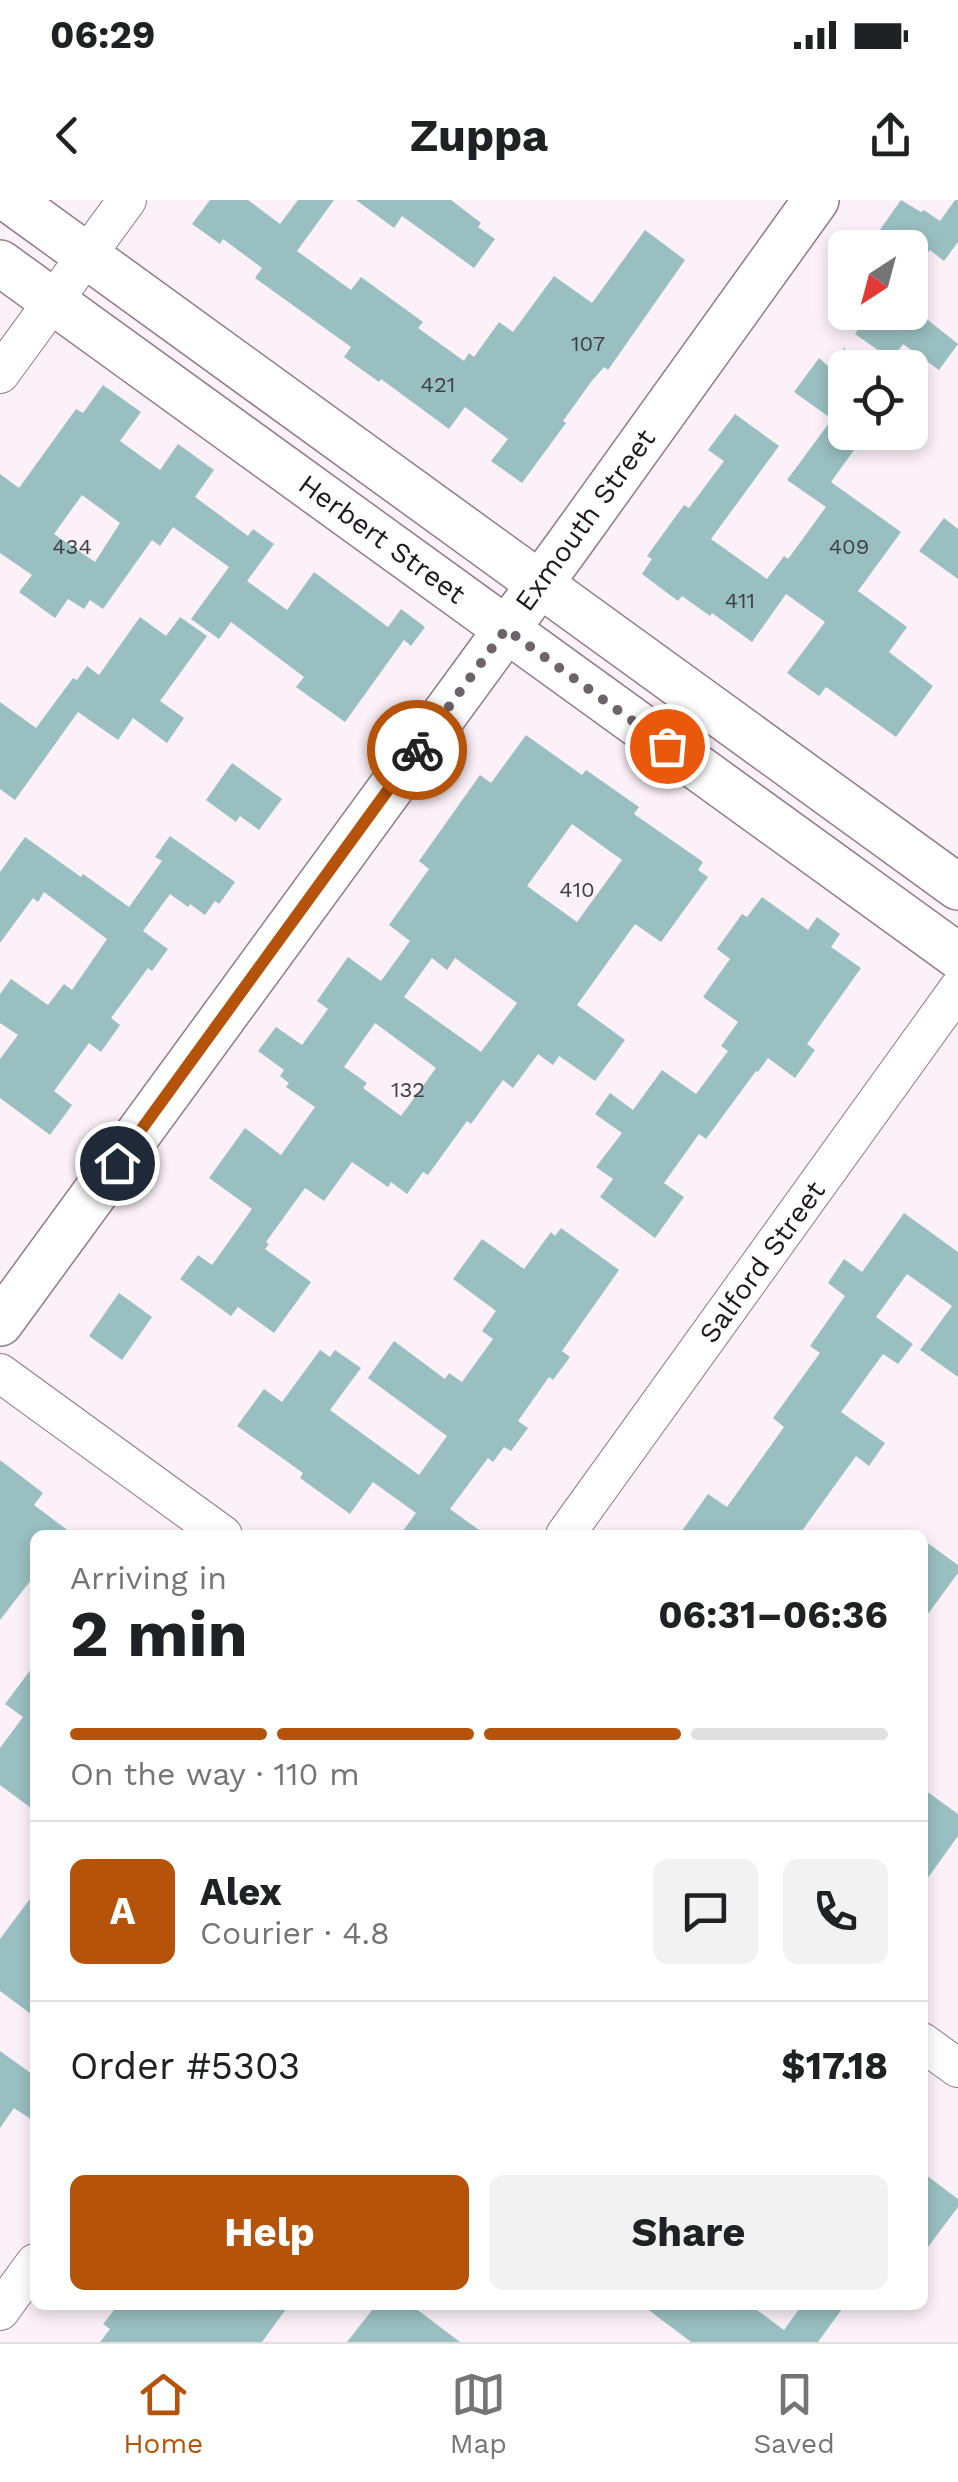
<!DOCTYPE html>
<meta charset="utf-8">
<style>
:root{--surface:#fff;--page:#f2f2f2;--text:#202124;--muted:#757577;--line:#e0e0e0;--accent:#b45309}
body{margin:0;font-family:"Work Sans",sans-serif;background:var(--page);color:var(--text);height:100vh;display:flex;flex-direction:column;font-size:38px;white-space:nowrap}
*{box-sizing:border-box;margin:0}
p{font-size:32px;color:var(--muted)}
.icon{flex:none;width:55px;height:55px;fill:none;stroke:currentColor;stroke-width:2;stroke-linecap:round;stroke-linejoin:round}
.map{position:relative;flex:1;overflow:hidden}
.details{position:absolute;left:30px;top:1330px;width:898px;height:780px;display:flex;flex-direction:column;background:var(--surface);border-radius:15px;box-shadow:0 5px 15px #0003}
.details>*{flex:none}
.needle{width:65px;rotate:216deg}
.buttons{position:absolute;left:828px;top:30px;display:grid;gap:20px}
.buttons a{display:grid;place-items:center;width:100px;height:100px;border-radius:15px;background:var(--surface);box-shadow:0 5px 15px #0003;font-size:50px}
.pin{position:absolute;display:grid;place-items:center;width:85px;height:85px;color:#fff;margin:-42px;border:5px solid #fff;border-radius:50%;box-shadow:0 2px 10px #0007}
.courier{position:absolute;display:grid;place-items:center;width:100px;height:100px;margin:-50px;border:8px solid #b45309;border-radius:50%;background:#fff;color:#222;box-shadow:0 2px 12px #0007}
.overview em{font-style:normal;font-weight:700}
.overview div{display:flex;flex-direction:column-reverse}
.overview{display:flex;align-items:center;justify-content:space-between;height:170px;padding:0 40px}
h1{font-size:65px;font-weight:700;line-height:75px}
.bar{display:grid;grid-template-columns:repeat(4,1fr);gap:15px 10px;align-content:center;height:120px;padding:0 40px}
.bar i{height:12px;border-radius:8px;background:var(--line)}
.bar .selected{background:var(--accent)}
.bar p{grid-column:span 4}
.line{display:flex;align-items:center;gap:25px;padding:0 40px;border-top:2px solid var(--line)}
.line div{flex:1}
.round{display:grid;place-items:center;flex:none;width:105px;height:105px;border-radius:15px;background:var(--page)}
.button{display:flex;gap:20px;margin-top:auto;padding:20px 40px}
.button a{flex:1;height:115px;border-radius:15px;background:var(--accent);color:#fff;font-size:40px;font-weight:700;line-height:115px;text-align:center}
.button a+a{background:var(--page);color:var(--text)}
.status{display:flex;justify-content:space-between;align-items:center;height:70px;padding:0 50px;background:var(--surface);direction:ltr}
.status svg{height:28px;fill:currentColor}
header{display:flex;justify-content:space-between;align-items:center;height:130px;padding:0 40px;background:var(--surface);font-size:45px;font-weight:700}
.dock{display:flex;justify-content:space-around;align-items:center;height:140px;border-top:2px solid var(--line);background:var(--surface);font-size:28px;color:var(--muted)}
.dock a{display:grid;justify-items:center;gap:5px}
.dock .selected{color:var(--accent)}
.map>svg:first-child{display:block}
</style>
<div class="status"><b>06:29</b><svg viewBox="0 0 49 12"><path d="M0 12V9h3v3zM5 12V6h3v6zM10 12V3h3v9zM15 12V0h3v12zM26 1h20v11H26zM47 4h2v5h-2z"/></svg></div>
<header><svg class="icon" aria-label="back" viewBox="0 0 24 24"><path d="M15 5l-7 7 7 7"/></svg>Zuppa<svg class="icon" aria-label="share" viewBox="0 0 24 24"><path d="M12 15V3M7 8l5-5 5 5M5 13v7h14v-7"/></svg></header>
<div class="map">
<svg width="958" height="2142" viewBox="0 0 958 2142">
<rect width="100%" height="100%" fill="#fcf1f9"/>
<path fill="#9abfc0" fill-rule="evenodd" d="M210 0H248L280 24 298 0H334L297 51 351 90 361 77 423 122 418 128 464 161 469 153 474 157 499 122 513 132 554 76 592 103 645 30 685 60 608 170 604 167 591 182 563 221 566 223 522 283 491 261 508 239 465 207 449 229 381 179 379 182 344 157 351 147 255 78 262 68 223 39 220 44 192 24Z
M356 0H451L481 23 478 27 495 39 474 68 402 16 394 28Z
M901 0 921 12 924 10 940 21 955 0H958V42L944 61 930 50 910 77V48H867Z
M870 112H918L958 144 939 170 903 144 892 160 855 134Z
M845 147V232H867L831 282 901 332 858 391 907 427 889 452 933 486 896 537 826 487 819 496 787 473 825 422 786 394 752 442 712 413 710 416 682 396 678 401 642 374 652 359 647 356 684 305 689 308 724 261 708 250 735 214 779 246 711 339 767 379 784 356 788 359 826 307 787 280 832 219 794 192 819 158 830 168Z
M103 185 141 212 120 241 160 270 178 244 214 270 195 297 248 336 253 329 274 344 247 381 287 410 314 372 388 427 401 409 425 427 411 446 404 440 345 522 296 487 304 477 231 422 219 439 191 419 229 367 173 327 160 346 152 340 103 409 90 400 84 409 68 399 55 418 19 392 32 375 0 353V274L19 288 76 209 83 213ZM82 295 120 323 95 362 54 334Z
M944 318 958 329V379L919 351Z
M140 417 166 436 180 417 207 436 160 501 184 518 167 543 133 518 118 540 78 512 15 600 0 589V502L36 528 73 478 77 480 87 466 99 475Z
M526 535 582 575 586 570 639 607 634 614 703 662 698 670 708 677 661 742 635 724 577 805 625 840 595 881 559 856 553 865 538 854 513 888 503 880 471 924 467 921 428 975 423 972 407 994 391 982 388 987 352 962 324 1001 305 988 266 1042 269 1044 265 1049 311 1082 274 1133 238 1107 231 1116 180 1079 198 1055 212 1065 252 1009 209 978 245 928 281 955 315 907 286 887 289 883 280 876 284 870 258 851 276 827 302 845 328 809 317 801 348 757 381 781 410 741 389 725 429 669 419 661 480 575 491 583ZM572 624 622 660 577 722 527 686ZM432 758 447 770 455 758 517 803 481 852 404 797ZM375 823 436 868 401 916 363 888 367 883 344 867Z
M232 563 282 599 259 630 240 616 236 622 206 600Z
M170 636 235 682 219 704 215 701 205 715 190 704 188 707 170 694 143 731 168 749 152 771 148 768 111 818 120 825 101 852 89 843 54 891 72 905 50 935 0 898V859L18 835 0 823V794L11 779 48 805 64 784 72 790 107 739 44 692 38 702 33 698 0 743V672L25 637 81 677 83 674 129 707 162 661 155 657Z
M762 697 808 730 817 717 840 734 831 747 861 768 807 844 815 850 795 878 768 858 758 872 756 871 706 939 699 934 664 983 684 997 655 1038 600 997 613 979 596 967 622 933 595 914 610 893 633 910 662 870 696 894 728 851 721 846 738 822 703 797 730 759 717 749 742 714 747 717Z
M904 1013 958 1052V1177L920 1150 952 1106 907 1074 876 1117 913 1144 898 1164 883 1154 841 1212 885 1243 869 1266 856 1256 799 1335H679L708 1294 727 1307 784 1227 773 1218 820 1153 810 1146 845 1096 828 1083 844 1059 862 1072Z
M561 1028 619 1070 562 1151 570 1157 553 1180 549 1177 518 1221 528 1228 511 1251 504 1247 493 1262 488 1258 450 1309 486 1335H400L416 1313 373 1282 350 1314 300 1278 303 1273 237 1226 264 1189 282 1202 320 1150 330 1157 335 1150 361 1168 330 1210 419 1275 447 1236 368 1178 394 1141 445 1179 449 1173 462 1182 493 1139 482 1131 496 1111 453 1079 482 1039 524 1069 551 1032 555 1036Z
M119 1093 152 1117 122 1160 89 1136Z
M0 1260 43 1293 34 1305 74 1335H35V1375L0 1420Z
M922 1339 958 1365V1373L922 1422Z
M35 1464V1611L0 1585V1548L23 1517 5 1504Z
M922 1588 958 1614V1636L922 1686Z
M35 1692V1817L0 1791V1739Z
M0 1851 35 1876V1922L14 1908 0 1928Z
M922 1972 958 1999V2007L922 2055Z
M118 2105H289L262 2142H100L110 2129 103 2124Z
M376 2105H411L460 2142H347Z
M642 2105H750L784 2130 802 2105H845L818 2142H691Z"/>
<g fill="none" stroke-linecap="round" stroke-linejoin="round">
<defs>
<path id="minor" d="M0 174 127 0
M0 1173 223 1335
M565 1335 958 789
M922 1842 958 1868
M0 2111 35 2063"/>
<path id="tertiary" d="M10 0 958 687
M0 63 958 756
M0 1123 569 344 816 0"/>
</defs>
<use href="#minor" stroke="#92798b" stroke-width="40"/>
<use href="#tertiary" stroke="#92798b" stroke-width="48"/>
<use href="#minor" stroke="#fff" stroke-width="38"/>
<use href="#tertiary" stroke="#fff" stroke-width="45"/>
</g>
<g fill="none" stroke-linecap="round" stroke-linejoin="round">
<path stroke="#6e636b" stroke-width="10" stroke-dasharray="0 18" d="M417 550 506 429 667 546"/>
<path stroke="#b45309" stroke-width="12" d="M117 963 417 550"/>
</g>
<g text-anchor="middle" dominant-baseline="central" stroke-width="8" stroke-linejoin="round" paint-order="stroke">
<g font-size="22" fill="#3f4146">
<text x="588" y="143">107</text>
<text x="438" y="184">421</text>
<text x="72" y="346">434</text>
<text x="849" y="346">409</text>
<text x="740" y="400">411</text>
<text x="577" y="689">410</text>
<text x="408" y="889">132</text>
</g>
<g font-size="28" fill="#21171e" stroke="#fff">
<text transform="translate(585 320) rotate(-54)">Exmouth Street</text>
<text transform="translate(382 339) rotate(36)">Herbert Street</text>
<text transform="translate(762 1062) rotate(-54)">Salford Street</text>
</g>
</g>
</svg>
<div class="buttons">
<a><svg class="needle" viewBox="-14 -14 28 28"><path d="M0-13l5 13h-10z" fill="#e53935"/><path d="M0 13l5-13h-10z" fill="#757577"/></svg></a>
<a><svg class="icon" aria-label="locate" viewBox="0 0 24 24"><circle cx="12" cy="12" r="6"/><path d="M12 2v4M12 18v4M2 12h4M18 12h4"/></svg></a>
</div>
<div class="pin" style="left:667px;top:546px;background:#ea580c"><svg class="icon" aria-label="bag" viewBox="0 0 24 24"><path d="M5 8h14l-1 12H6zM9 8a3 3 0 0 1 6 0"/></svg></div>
<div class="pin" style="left:117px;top:963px;background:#1f2937"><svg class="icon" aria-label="home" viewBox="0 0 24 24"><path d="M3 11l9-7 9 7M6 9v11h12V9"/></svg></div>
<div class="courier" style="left:417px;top:550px"><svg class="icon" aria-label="bike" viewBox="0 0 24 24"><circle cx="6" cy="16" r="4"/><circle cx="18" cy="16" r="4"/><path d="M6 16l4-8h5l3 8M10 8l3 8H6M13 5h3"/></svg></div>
<section class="details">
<div class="overview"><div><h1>2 min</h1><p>Arriving in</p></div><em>06:31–06:36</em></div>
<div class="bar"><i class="selected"></i><i class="selected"></i><i class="selected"></i><i></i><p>On the way · 110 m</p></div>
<div class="line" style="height:180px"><b class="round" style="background:var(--accent);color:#fff">A</b><div><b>Alex</b><p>Courier · 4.8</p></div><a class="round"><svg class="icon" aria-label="chat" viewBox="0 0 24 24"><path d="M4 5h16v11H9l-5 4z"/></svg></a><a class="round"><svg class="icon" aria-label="phone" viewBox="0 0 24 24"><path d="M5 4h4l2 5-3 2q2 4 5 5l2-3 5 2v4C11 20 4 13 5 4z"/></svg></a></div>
<div class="line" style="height:130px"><div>Order #5303</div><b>$17.18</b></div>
<div class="button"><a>Help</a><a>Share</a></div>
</section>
</div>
<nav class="dock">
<a class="selected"><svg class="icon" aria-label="home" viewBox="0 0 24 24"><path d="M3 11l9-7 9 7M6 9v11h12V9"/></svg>Home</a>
<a><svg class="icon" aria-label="map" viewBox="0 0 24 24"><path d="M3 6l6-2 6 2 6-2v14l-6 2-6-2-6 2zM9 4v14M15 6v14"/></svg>Map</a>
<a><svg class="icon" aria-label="saved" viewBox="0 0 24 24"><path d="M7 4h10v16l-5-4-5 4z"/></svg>Saved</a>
</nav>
